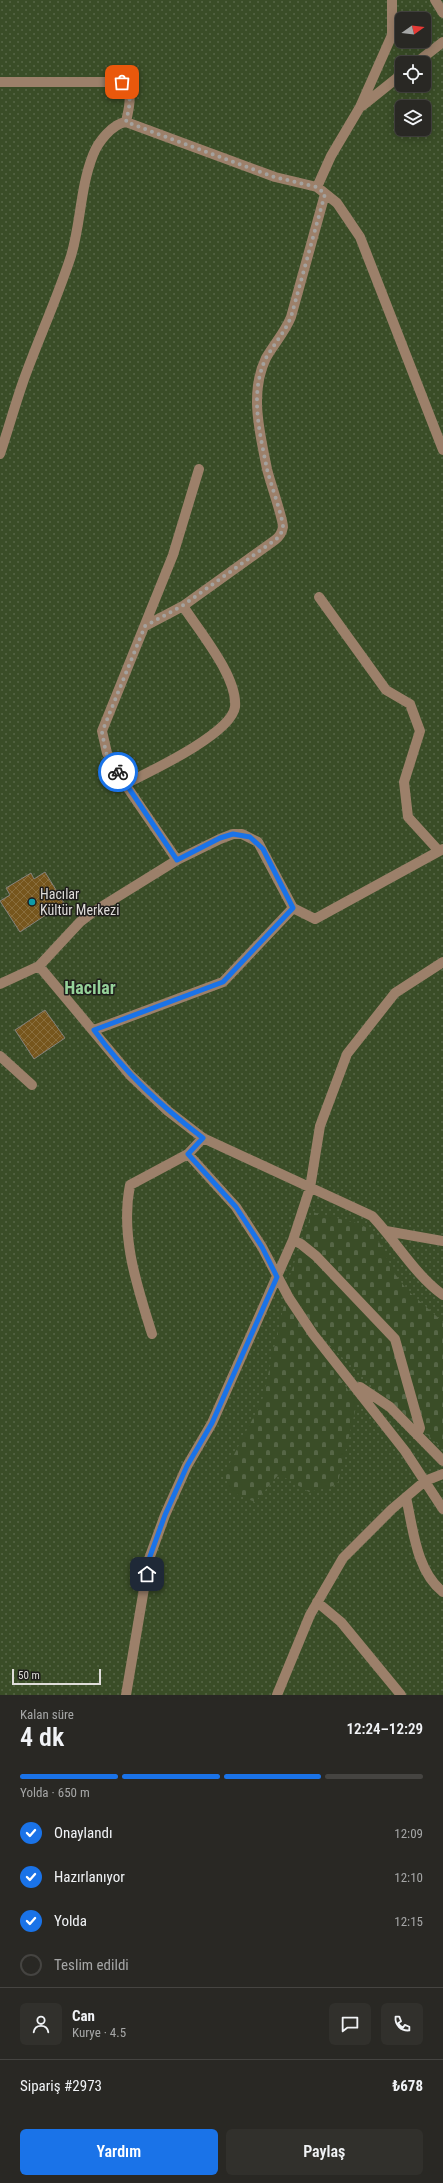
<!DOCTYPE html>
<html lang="tr">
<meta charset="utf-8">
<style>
:root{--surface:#292824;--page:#31302c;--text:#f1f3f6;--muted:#a5a6a6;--line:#454441;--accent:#1a73e8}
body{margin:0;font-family:"Roboto Condensed",sans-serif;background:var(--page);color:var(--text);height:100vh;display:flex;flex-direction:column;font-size:15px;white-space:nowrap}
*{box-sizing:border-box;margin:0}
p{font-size:13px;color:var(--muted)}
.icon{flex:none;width:22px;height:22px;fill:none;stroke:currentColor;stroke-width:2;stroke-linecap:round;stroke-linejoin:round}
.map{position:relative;height:1695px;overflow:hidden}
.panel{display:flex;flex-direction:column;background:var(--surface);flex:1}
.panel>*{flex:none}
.needle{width:26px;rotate:76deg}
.tools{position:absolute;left:395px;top:12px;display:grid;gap:8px}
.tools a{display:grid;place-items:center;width:36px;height:36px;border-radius:6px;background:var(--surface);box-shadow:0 2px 10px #0003,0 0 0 1px var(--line);font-size:20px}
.scale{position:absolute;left:12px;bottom:10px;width:89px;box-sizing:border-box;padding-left:4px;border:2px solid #dfddda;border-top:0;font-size:11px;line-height:14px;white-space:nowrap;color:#dfddda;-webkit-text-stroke:3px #1e1c1b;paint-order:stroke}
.pin{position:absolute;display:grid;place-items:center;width:34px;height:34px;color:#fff;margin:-17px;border-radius:8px;box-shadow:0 2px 6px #0006}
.courier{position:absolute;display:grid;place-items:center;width:40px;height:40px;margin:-20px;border:3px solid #1a73e8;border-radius:50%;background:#fff;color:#222;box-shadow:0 1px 5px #0007}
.summary em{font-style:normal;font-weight:600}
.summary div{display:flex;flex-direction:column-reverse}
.summary{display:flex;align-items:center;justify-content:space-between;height:68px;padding:0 20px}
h1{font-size:26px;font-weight:600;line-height:30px}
.bar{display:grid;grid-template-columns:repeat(4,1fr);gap:6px 4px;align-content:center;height:48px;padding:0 20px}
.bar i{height:5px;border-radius:3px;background:var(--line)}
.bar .on{background:var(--accent)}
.bar p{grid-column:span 4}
.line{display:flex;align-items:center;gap:10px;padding:0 20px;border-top:1px solid var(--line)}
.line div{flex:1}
.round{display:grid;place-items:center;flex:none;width:42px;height:42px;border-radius:6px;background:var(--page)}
ol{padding:0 20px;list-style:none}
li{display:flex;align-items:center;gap:12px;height:44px}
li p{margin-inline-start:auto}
li .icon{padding:4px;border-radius:50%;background:var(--accent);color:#fff;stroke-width:4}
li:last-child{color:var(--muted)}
li i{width:22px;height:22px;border:2px solid var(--line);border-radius:50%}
.action{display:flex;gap:8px;margin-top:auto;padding:8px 20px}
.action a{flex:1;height:46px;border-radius:6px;background:var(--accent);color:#fff;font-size:16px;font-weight:600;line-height:46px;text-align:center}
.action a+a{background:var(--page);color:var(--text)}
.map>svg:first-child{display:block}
</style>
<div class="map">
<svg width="443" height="1695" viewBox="0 0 443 1695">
<defs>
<pattern id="grass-dots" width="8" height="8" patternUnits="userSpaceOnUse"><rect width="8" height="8" fill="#3a4d27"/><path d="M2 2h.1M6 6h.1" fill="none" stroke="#566646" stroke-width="1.8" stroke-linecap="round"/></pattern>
<pattern id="cemetery-stones" width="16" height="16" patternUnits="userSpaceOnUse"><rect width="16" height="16" fill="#3a4d27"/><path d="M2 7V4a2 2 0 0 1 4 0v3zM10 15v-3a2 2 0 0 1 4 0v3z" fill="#566646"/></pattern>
<pattern id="building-cross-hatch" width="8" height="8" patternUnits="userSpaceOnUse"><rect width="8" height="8" fill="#76561d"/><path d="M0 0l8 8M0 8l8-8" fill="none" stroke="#896e3d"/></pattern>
</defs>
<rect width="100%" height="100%" fill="#373530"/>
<path fill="url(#grass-dots)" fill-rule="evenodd" d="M0 0H443V1695H0ZM402 19H424V41H402ZM402 63H424V85H402ZM402 107H424V129H402Z"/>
<path fill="url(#cemetery-stones)" d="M312 1212 360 1224 374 1232 395 1274 407 1290 443 1322V1449L332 1348 307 1316 287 1284Z
M284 1305 292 1309 357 1403 338 1482 333 1486 309 1492 279 1474 255 1502 231 1492 224 1474 262 1401Z"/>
<path fill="url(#building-cross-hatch)" stroke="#85827d" d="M45 872 64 903 20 932 0 901 10 895 6 888 31 873 34 879Z
M45 1010 65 1038 34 1059 15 1030Z"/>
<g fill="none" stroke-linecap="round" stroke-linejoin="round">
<path stroke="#9c806a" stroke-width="10" d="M435 0 443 13
M416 63 443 42
M0 82H122C134 95 129 106 126 122L275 177 317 187 337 203 360 237 443 450
M362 106 402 74
M317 187 331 156 360 107 392 35V0
M0 454C8 430 15 405 23 382 38 340 57 299 71 256 81 223 80 188 93 155 98 142 112 124 126 122
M319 597 386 690 410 704 420 731 404 782 408 817 438 850
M145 626 183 606 275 540C279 537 282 533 283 527 283 518 270 482 267 469 260 433 249 393 266 358 274 344 285 332 291 317L325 194
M125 784C149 772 231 734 235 707 238 677 199 631 183 606
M177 860 125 784 107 753 102 731 173 555 199 469
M39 966 130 1075 168 1111 203 1138 372 1216C396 1241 415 1275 443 1295
M0 984 39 966 80 922 93 912 177 860 220 839 233 834H242L258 842 293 908 315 919 443 849
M94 1030 223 982 293 908
M0 1056 32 1085
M188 1154 236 1207 262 1247 289 1298 313 1334 405 1451 443 1509
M386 1231 443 1241
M293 1240 301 1244 316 1256 395 1339 420 1428 417 1435
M152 1334C137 1286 120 1236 130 1185L188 1154 203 1138
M360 1387 390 1407 443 1461
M406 1497C413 1528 416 1571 443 1592
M317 1602 341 1622 401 1695
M126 1695 149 1559 165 1515 187 1466 212 1423 293 1240 310 1188 320 1126 347 1054 395 993 443 962
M277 1695 310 1615 343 1558 392 1509 425 1481 443 1474"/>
</g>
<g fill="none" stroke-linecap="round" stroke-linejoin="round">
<path stroke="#a4a29e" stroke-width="4" stroke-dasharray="0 7.2" d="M118 772 106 753 102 732 145 626 182 606 275 540C279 537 282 533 283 527 283 518 270 482 267 469 260 434 249 393 266 358 274 344 285 332 291 317L325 194 317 187 274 177 126 122C129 106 134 95 122 82"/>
<path stroke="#1a73e8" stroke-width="5" d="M118 772 177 860 220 838 233 834 250 837 263 849 293 908 223 982 94 1030C126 1074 160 1105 203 1138L188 1154 236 1207 262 1247 277 1277 212 1423 187 1466 165 1515 149 1559 147 1574"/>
</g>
<circle fill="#0f9aa8" stroke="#1e1c1b" stroke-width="1.5" cx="32" cy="902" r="4"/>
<g text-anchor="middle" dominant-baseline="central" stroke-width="3" stroke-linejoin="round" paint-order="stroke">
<g font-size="14" fill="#dfddda" stroke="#1e1c1b" text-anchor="start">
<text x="40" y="894">Hacılar<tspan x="40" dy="16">Kültür Merkezi</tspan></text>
</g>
<g font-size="18" font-weight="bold" fill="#95d199" stroke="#1e1c1b">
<text x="90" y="987">Hacılar</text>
</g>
</g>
</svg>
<div class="tools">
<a><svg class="needle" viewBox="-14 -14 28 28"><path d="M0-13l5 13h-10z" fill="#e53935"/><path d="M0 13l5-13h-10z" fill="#a5a6a6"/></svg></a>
<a><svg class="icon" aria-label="locate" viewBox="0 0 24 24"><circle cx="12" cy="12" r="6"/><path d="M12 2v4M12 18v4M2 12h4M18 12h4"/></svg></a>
<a><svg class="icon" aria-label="layers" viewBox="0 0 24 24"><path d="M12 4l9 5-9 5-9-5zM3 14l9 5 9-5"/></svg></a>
</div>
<div class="scale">50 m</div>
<div class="pin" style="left:122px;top:82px;background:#ea580c"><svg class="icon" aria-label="bag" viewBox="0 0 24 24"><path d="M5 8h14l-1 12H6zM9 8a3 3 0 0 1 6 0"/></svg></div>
<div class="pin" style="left:147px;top:1574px;background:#1f2937"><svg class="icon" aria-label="home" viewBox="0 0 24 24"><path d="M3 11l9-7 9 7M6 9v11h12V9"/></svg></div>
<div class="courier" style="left:118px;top:772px"><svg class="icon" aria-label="bike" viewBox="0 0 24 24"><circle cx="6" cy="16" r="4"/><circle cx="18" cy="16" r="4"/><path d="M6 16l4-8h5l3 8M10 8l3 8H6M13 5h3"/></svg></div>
</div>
<section class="panel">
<div class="summary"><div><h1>4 dk</h1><p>Kalan süre</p></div><em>12:24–12:29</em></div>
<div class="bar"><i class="on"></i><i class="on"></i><i class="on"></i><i></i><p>Yolda · 650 m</p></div>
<ol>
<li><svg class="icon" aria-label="check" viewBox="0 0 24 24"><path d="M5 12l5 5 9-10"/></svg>Onaylandı<p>12:09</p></li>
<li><svg class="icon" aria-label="check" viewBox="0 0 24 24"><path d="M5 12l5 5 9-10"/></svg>Hazırlanıyor<p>12:10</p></li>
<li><svg class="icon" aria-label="check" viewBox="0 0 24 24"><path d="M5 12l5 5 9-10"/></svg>Yolda<p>12:15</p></li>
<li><i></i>Teslim edildi</li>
</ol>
<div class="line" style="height:72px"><a class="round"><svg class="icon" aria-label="person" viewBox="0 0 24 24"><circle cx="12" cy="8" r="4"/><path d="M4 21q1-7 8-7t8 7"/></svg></a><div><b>Can</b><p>Kurye · 4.5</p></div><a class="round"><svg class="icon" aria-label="chat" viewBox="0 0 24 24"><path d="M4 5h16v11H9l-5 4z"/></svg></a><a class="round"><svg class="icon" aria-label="phone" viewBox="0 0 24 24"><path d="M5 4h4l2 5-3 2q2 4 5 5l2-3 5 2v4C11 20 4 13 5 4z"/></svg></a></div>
<div class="line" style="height:52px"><div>Sipariş #2973</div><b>₺678</b></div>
<div class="action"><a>Yardım</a><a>Paylaş</a></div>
</section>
